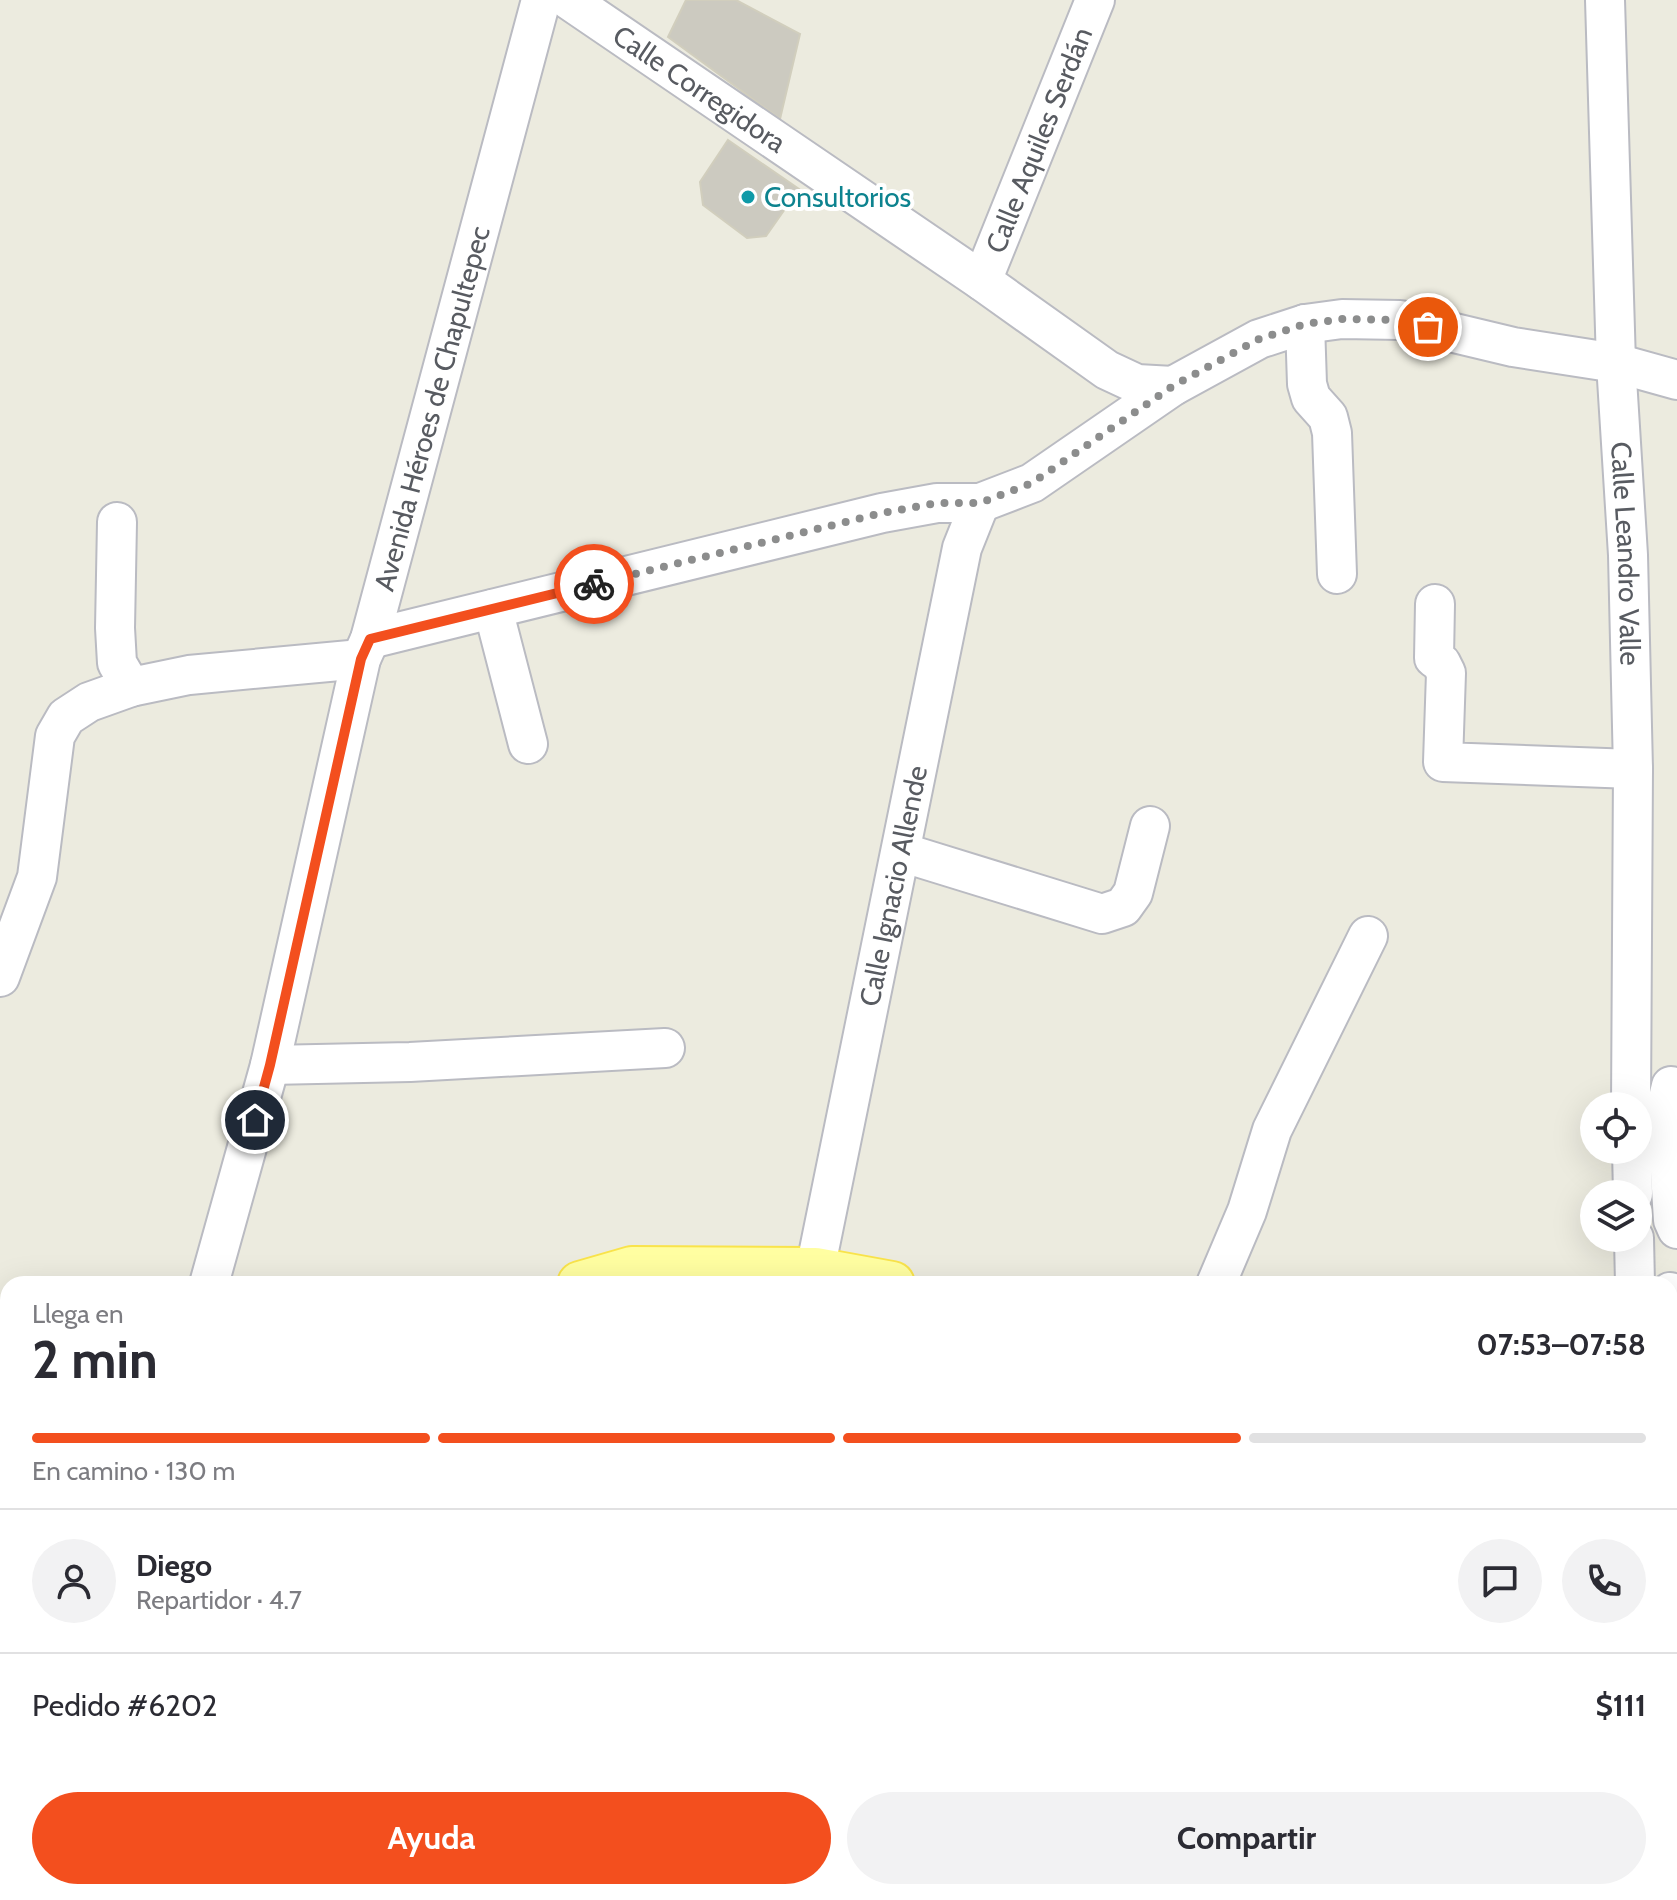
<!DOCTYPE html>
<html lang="es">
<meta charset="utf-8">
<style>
:root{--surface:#fff;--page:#f2f2f3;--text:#2b2b33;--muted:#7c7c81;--line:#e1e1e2;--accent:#f34f1e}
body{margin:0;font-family:Cabin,sans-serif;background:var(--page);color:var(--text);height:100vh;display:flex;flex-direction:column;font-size:30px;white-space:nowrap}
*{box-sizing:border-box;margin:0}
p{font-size:26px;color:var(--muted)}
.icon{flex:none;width:44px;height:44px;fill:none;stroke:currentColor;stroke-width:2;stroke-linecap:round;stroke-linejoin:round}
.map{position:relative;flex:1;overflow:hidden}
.drawer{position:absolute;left:0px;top:1276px;width:1678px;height:624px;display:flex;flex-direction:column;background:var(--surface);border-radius:24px 24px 0 0;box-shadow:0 8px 32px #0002}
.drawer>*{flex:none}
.fabs{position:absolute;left:1580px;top:1092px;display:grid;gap:16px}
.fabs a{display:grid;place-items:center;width:72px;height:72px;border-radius:50%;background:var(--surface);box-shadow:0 8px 32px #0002;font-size:40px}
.pin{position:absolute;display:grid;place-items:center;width:68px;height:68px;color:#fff;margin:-34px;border:4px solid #fff;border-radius:50%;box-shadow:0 2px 8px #0007}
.courier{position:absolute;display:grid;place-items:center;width:80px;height:80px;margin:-40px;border:6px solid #f34f1e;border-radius:50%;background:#fff;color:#222;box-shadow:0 2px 10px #0007}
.summary em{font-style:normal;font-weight:700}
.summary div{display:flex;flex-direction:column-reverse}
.summary{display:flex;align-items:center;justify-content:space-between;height:136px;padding:0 32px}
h1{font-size:52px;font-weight:700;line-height:60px}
.bar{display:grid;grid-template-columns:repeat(4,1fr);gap:12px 8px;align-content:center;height:96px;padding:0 32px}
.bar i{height:10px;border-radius:6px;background:var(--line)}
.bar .current{background:var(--accent)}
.bar p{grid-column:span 4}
.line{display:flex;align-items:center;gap:20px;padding:0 32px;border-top:2px solid var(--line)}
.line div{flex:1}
.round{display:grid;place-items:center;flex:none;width:84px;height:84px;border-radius:42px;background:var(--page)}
.action{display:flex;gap:16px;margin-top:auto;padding:16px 32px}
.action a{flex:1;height:92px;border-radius:48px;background:var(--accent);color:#fff;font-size:32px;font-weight:700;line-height:92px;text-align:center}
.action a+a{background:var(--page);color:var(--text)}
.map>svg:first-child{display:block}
</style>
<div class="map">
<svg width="1677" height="1900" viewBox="0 0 1677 1900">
<rect width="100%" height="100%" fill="#ecebdf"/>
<path fill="#cccac0" stroke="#d1cebd" stroke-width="2" d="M686 0H736L800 34 780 119 668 37Z
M728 140 799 189 766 236 747 238 703 205 700 182Z
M8 1338V1430L0 1433V1341Z"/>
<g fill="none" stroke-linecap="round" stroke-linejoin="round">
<defs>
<g id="minor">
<path id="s1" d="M569 0 982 281 1107 370 1137 384 1173 386"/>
<path id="s2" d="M1605 0 1616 363 1628 555 1633 769 1631 1106"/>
<path id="s3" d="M982 281 1095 0"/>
<path d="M1305 324 1307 384 1311 398 1328 417 1332 433 1337 574"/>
<path d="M117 522 115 628 117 663 131 687"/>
<path d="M1435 604 1434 658 1441 663 1446 673 1443 762 1633 769"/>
<path d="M493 609 528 744"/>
<path d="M370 639 882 513 937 503H980L1032 483 1173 386 1259 339 1305 324 1342 319 1400 320 1513 347 1616 363 1677 380"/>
<path d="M901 852 1102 914 1123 907 1133 893 1150 826"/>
<path d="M0 977 37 877 55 736 66 717 89 702 131 687 189 675 361 659"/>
<path d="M270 1065 410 1062 665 1048"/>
<path d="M1671 1086 1666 1107 1673 1220 1677 1229"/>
<path d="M1632 1150 1633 1194"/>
<path d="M1634 1238 1635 1284"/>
<path id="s4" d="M815 1270 962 548 980 503"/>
<path id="s5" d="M209 1284 270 1065 361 659 370 639 541 0"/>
<path d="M1216 1284 1247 1211 1272 1130 1368 936"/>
<path d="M1670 1292 1677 1294"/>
<path d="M0 1838 8 1836"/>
<path d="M1611 1892V1900"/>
<path d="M641 1900 643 1892"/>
</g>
<path id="major" d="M580 1284 632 1269 815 1270 892 1284
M0 1485 8 1482
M1670 1527 1677 1529
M0 1542 8 1539
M1670 1592 1677 1594"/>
</defs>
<use href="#minor" stroke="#babbc2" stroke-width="42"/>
<use href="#major" stroke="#f9e34b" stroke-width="48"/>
<use href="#minor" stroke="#fff" stroke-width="38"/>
<use href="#major" stroke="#fffea1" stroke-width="44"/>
</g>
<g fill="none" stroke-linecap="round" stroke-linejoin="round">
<path stroke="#8c8d8d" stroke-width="8" stroke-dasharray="0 14.4" d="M594 584 882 513 937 503H980L1032 483 1173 386 1259 339 1305 324 1342 319 1400 320 1428 327"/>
<path stroke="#f34f1e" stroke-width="10" d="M255 1120 270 1065 361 659 370 639 594 584"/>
</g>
<circle fill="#0f9aa8" stroke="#fff" stroke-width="3" cx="748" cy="197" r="8"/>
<g text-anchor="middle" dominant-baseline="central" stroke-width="8" stroke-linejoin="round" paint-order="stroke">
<g font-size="28" fill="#585b61" stroke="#fff">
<text stroke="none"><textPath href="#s1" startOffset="158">Calle Corregidora</textPath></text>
<text stroke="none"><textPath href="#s3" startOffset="152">Calle Aquiles Serdán</textPath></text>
<text stroke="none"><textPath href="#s5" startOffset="904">Avenida Héroes de Chapultepec</textPath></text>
<text stroke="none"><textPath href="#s2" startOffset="554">Calle Leandro Valle</textPath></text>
<text stroke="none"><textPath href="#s4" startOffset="392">Calle Ignacio Allende</textPath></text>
</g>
<g font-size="28" fill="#0d838f" stroke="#fff" text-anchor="start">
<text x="764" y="197">Consultorios</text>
</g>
</g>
</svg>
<div class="fabs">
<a><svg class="icon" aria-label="locate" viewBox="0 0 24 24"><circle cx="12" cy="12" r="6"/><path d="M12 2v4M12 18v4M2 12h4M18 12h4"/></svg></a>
<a><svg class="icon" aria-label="layers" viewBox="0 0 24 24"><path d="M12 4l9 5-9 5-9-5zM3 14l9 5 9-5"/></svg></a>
</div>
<div class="pin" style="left:1428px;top:327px;background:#ea580c"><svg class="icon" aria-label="bag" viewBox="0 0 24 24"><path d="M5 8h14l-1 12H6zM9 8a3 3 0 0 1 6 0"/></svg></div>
<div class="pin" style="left:255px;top:1120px;background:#1f2937"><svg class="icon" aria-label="home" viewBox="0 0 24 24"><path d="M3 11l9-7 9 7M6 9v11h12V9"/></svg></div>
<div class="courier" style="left:594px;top:584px"><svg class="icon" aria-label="bike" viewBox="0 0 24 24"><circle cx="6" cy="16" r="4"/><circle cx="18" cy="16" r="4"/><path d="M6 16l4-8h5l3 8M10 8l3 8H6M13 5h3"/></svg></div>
<section class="drawer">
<div class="summary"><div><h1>2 min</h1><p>Llega en</p></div><em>07:53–07:58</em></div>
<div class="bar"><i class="current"></i><i class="current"></i><i class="current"></i><i></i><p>En camino · 130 m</p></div>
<div class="line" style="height:144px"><a class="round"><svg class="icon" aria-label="person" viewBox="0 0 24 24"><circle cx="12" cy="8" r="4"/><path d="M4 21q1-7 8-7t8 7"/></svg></a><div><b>Diego</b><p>Repartidor · 4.7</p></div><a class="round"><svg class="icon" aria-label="chat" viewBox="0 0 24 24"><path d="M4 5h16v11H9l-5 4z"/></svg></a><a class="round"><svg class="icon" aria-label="phone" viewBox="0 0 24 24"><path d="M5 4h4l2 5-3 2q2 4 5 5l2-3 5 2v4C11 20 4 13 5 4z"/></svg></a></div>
<div class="line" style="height:104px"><div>Pedido #6202</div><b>$111</b></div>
<div class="action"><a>Ayuda</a><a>Compartir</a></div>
</section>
</div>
